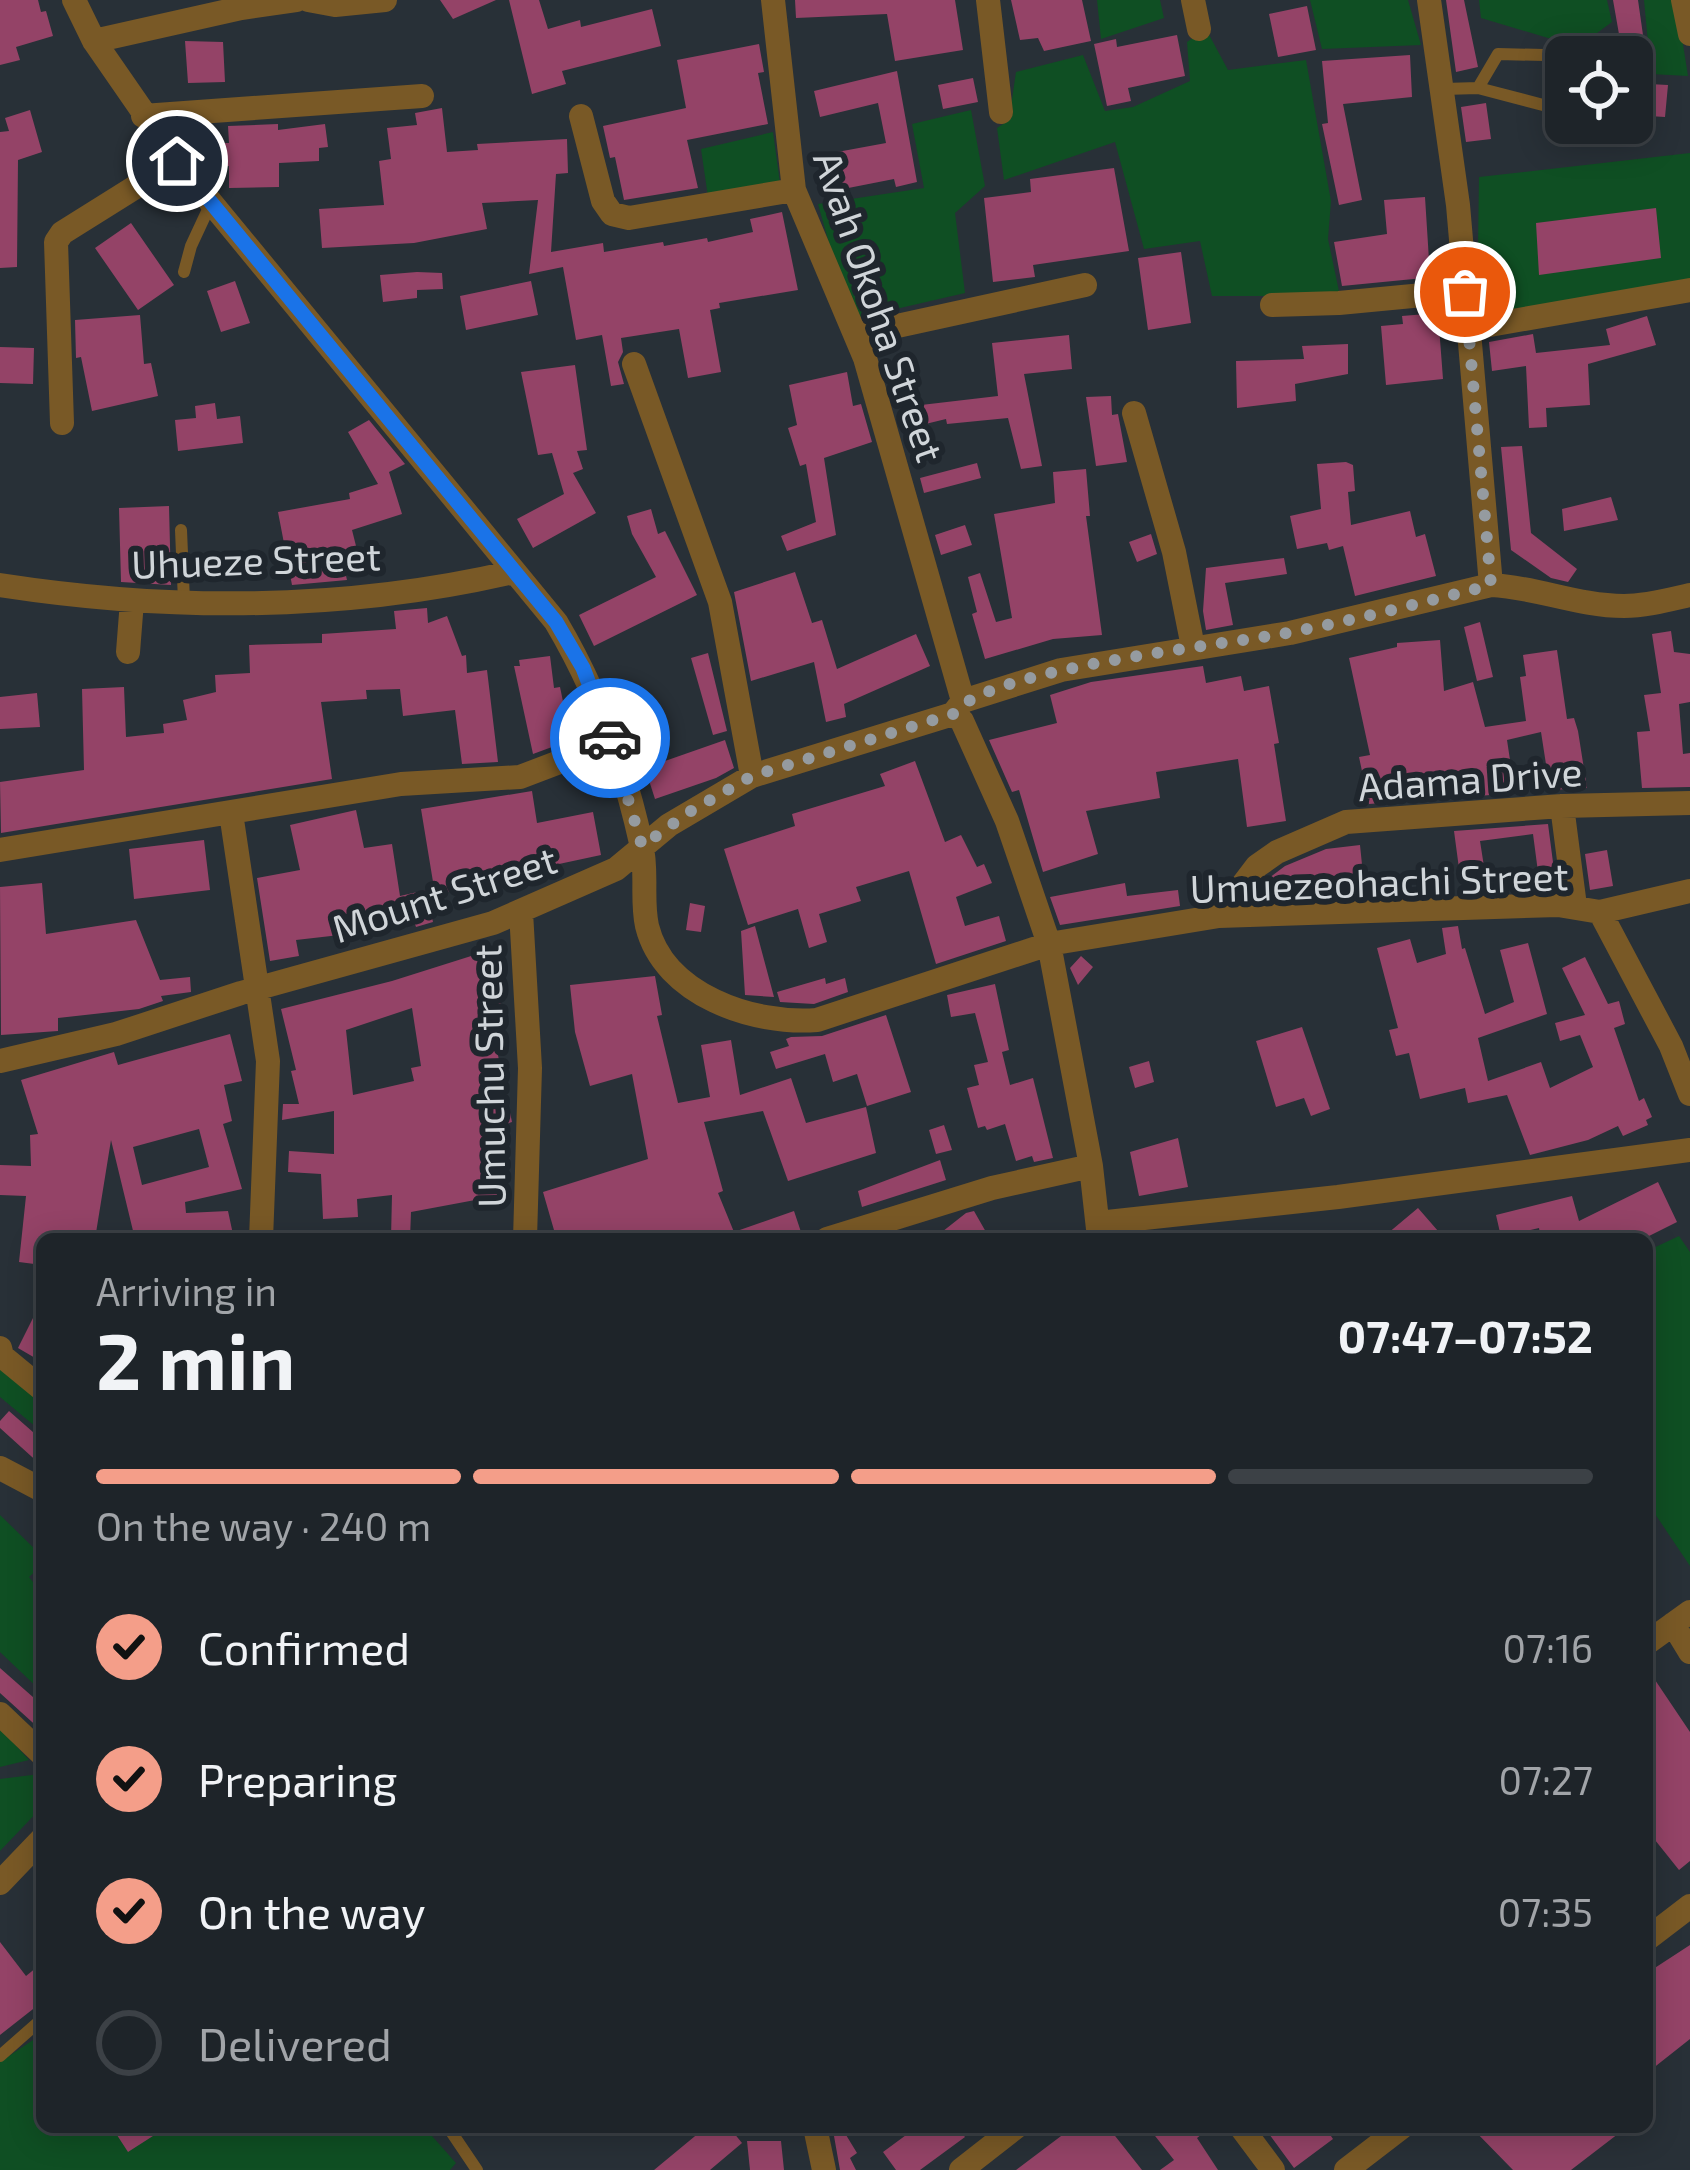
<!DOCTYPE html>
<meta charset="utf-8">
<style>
:root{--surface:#1e2429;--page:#2b3035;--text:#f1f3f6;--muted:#a1a4a8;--line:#3c4146;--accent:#f49e89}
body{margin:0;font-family:"Exo 2",sans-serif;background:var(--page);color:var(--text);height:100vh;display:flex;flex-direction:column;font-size:45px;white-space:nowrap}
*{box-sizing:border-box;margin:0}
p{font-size:39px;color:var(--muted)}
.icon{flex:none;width:66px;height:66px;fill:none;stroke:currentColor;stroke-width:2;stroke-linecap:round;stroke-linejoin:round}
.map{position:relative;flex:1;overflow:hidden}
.sheet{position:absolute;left:36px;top:1233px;width:1617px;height:900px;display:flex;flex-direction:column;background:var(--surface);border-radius:18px;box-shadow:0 6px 30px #0003,0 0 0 3px var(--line)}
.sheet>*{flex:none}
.fabs{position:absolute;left:1545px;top:36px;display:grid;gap:24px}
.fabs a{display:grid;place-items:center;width:108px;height:108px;border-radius:18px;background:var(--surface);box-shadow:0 6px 30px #0003,0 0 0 3px var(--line);font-size:60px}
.pin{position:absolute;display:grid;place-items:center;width:102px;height:102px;color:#fff;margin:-51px;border:6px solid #fff;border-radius:50%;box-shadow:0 3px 12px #0007}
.courier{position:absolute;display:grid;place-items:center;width:120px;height:120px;margin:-60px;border:9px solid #1a73e8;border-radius:50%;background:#fff;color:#222;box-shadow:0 3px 15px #0007}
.headline em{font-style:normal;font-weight:700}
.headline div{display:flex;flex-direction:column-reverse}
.headline{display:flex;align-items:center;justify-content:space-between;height:204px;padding:0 60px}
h1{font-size:78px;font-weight:700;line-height:90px}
.bar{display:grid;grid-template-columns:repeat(4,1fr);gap:18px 12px;align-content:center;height:144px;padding:0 60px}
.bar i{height:15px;border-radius:9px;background:var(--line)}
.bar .current{background:var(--accent)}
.bar p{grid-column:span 4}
ol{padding:0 60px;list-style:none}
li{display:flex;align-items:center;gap:36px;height:132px}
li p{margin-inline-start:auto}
li .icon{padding:12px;border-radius:50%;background:var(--accent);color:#111;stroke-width:4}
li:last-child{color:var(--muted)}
li i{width:66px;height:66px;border:6px solid var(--line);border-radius:50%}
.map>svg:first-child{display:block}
</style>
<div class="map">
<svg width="1690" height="2170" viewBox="0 0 1690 2170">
<rect width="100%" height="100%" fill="#283037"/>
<path fill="#0f4f23" d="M1097 0H1160L1164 18 1101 39Z
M1310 0H1408L1421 45 1322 49Z
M1479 0H1607L1612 22 1578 47 1481 18Z
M1644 0H1676L1688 76 1651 74Z
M1206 29 1228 70 1306 60 1331 201 1328 239 1340 296H1212L1200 241 1144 249 1115 142 1004 180 997 128 1009 120 1016 72 1083 55 1105 111 1133 107 1190 81 1187 42Z
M971 110 985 186 955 213 965 293 857 318 838 275 818 204 924 188 912 124Z
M773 132 780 183 708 197 701 149Z
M1690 153V290L1477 318 1479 177Z
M1679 1236 1690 1252V1566L1647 1502V1251Z
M0 1351 42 1391V1432L0 1397Z
M0 1515 42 1556V1565L29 1577 42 1593V1692L0 1652Z
M0 1728 29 1760 0 1767Z
M40 1774 42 1807 0 1851V1779Z
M42 2034V2127H258L261 2131 267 2127H424L456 2163 450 2170H0V2062Z"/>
<path fill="#944367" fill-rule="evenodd" d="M0 0H38L41 12 46 11 53 36 16 47 20 60 0 65Z
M440 0H496L453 19Z
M509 0H539L548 29 580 20 581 27 652 9 661 46 562 71 566 84 532 94Z
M795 0H955L963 50 895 61 887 14 796 18Z
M1011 0H1082L1091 41 1044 51 1038 38 1020 40Z
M1446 0H1464L1478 67 1456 72Z
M1613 0H1638L1644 42 1641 43 1649 84 1668 85 1665 117 1632 115V57H1623Z
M1307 6 1316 50 1278 57 1269 14Z
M1177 35 1185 76 1128 88 1131 101 1107 106 1094 44 1116 39 1117 47Z
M185 41 223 42 225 82 188 83Z
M759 44 764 72 758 73 768 124 687 140 698 188 624 200 615 157 610 158 603 126 686 108 677 60Z
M1410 55 1412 97 1343 104 1362 200 1339 205 1322 124 1328 123 1322 61Z
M897 71 917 182 896 187 894 179 828 192 821 155 886 143 878 103 820 117 814 91Z
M973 78 978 102 943 109 938 85Z
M1486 103 1491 139 1466 142 1461 107Z
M442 108 447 152 478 150 477 144 567 139 568 173 556 174 551 252 603 243 604 252 663 242 664 246 707 238 708 242 753 232 750 219 782 212 798 290 719 303 720 308 710 310 721 372 688 378 679 329 621 338 623 352 618 362 624 384 611 386 602 335 576 340 563 267 529 274 538 200 482 203 487 229 414 243 322 248 319 209 384 205 379 161 391 159 387 128 417 125 415 113Z
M30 110 42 152 18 160 17 267 0 268V132L9 131 5 118Z
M278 124V130L325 124 328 147 319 148V161L279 163V187L229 188V166H219L218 143H229L228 126Z
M1114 168 1129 251 1033 265 1035 277 993 282 984 198 1031 192 1030 179Z
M1425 197 1429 260 1432 259 1434 277 1342 286 1334 242 1387 234 1384 200Z
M1656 208 1661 258 1539 275 1536 223Z
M131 223 174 285 138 310 95 248Z
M1181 252 1191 323 1148 330 1138 258Z
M417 272 442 273 443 289 417 290V298L383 302 380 275Z
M235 281 250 323 221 332 207 291Z
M531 281 538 315 466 330 460 296Z
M1438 313 1443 379 1386 385 1381 326 1403 324 1402 316Z
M140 315 144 364 151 363 158 396 92 411 81 357 76 358 75 320Z
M1647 316 1656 345 1588 364 1590 405 1546 408 1547 427 1529 428 1526 366 1492 371 1489 342 1533 334 1536 353 1610 345 1606 329Z
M1069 335 1072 369 1024 374 1042 466 1021 469 1008 418 947 424 946 419 909 428 904 407 998 396 992 343Z
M1348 344V374L1295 384 1296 401 1237 408 1236 361 1304 359 1302 346Z
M0 347 34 348 33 384 0 383Z
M575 365 587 450 577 451 583 469 573 473 596 513 533 548 517 519 564 494 552 453 538 455 521 372Z
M847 372 853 406 861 404 872 442 824 458 836 535 787 551 781 536 816 522 806 464 800 466 788 428 797 425 789 385Z
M1111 396 1112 415 1118 414 1127 462 1096 466 1086 397Z
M215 403 217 419 240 416 243 443 178 451 175 420 196 418 195 406Z
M369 420 405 464 389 472 402 514 352 530 358 554 342 559 347 580 292 585 278 512 350 499 349 493 378 484 348 432Z
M1522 446 1531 533 1577 569 1568 582 1551 578 1511 550 1501 447Z
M1346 462 1353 465 1355 491 1348 492 1351 525 1410 511 1416 537 1425 534 1436 576 1355 596 1343 546 1329 550 1327 543 1297 549 1290 516 1321 509 1317 464Z
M977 463 981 478 924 493 920 478Z
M1086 469 1090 516H1086L1102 635 1053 639 985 659 972 614 977 612 968 577 980 573 996 622 1012 618 994 514 1055 503 1053 472Z
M1611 497 1618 520 1564 531 1562 509Z
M169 506 171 585 121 582 119 508Z
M651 509 658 534 665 531 697 595 594 646 579 615 656 577 632 534 627 516Z
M965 525 972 545 941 555 935 535Z
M1151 534 1157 554 1137 562 1129 542Z
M1284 558 1287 574 1225 583 1233 625 1206 630 1203 611 1206 568Z
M795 572 812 623 822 620 837 669 916 634 930 666 844 704 846 717 826 722 814 662 751 681 734 592Z
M427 608 428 623 447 616 462 656 466 655 467 673 487 670 498 762 462 764 455 710 403 716 400 689 366 690 367 699 321 702 332 779 1 833 0 782 84 770 82 689 124 687 126 737 164 733 163 724 187 720 183 700 216 692 215 675 250 673 249 645 322 643V634L396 629 394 611Z
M1480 622 1493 677 1477 681 1464 627Z
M1671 631 1674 652 1690 654V702L1679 704 1683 754 1690 753V787L1642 788 1637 732 1650 731 1644 695 1661 693 1652 634Z
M1440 640 1444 691 1473 682 1485 727 1526 721 1520 677 1526 676 1523 655 1557 650 1567 719 1574 718 1578 731 1587 788 1550 790 1541 732 1507 740 1515 793 1478 796 1476 784 1420 792 1421 800 1369 804 1359 757 1370 755 1349 658 1397 647V643Z
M708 653 727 731 713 735 691 658Z
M550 656 554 688 560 687 571 740 533 754 514 666H520L519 660Z
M1203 666 1206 683 1241 676 1244 691 1269 686 1279 743 1274 744 1286 821 1247 827 1238 759 1156 772 1160 798 1086 811 1098 854 1043 872 1019 790 1012 792 989 740 1057 723 1050 695 1091 682Z
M37 693 40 727 0 729V697Z
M725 740 734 768 716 778 655 799 645 768Z
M915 761 945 842 961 835 977 867 984 864 992 883 956 897 965 926 999 916 1006 941 936 964 909 871 856 887 861 901 819 914 827 942 809 948 798 909 748 925 724 849 795 826 792 814 885 786 880 774Z
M532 791 537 823 593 812 601 855 545 867 546 872 435 894 421 809Z
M356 810 364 848 392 844 400 896 426 890 433 922 416 927 414 921 366 932 296 940 299 956 270 961 257 878 300 870 290 825Z
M1548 824 1554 870 1538 872 1533 834 1480 841 1485 873 1460 876 1454 831Z
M204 840 210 890 134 899 129 849Z
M1360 845 1364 884 1253 898 1269 878 1285 866 1326 849Z
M1607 850 1613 886 1590 890 1585 854Z
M42 883 46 934 136 920 160 980 190 977 191 992 161 996 163 1001 139 1009 58 1018V1031L1 1035 0 887Z
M1125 883 1127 896 1178 890 1180 906 1060 925 1050 897Z
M690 903 705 906 701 932 686 930Z
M755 926 774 997 745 995 741 931Z
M1458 926 1462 949 1465 948 1485 1014 1514 1002 1500 950 1528 943 1547 1014 1478 1038 1488 1081 1541 1062 1550 1088 1593 1067 1580 1035 1560 1041 1555 1023 1585 1015 1562 968 1585 957 1608 1004 1619 1001 1625 1024 1614 1028 1639 1101 1644 1098 1652 1117 1646 1120 1648 1125 1623 1136 1618 1126 1588 1140 1530 1155 1507 1095 1468 1103 1465 1088 1420 1099 1409 1053 1396 1056 1389 1030 1398 1028 1377 948 1410 939 1417 963 1446 954 1442 928Z
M487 951 499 990 504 1039 495 1041 512 1122 491 1129 502 1195 411 1212 410 1239 391 1238 392 1195 357 1199 358 1217 323 1219 321 1174 288 1172 289 1151 334 1154V1111L282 1120 283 1104H299L291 1071 296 1070 281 1009 392 981ZM412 1008 421 1066 411 1068 414 1081 353 1095 346 1030Z
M1081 956 1093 967 1078 985 1070 968Z
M655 976 662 1015 657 1016 678 1103 710 1097 701 1045 731 1040 740 1095 791 1078 806 1123 866 1107 876 1153 788 1181 763 1111 704 1122 723 1191 718 1193 734 1232 794 1211 801 1232 783 1239H578L575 1231 556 1237 543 1192 648 1159 632 1074 590 1086 575 1032 570 985Z
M825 978 826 984 845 978 848 992 814 1004 780 1002 777 992Z
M995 984 1009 1050 1002 1052 1010 1085 1033 1078 1053 1158 1034 1162 1032 1156 1016 1161 1005 1124 987 1130 985 1126 978 1128 967 1088 979 1085 974 1065 988 1062 975 1013 951 1017 947 995Z
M886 1015 911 1092 867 1106 857 1074 833 1082 825 1054 776 1069 770 1052 789 1046 786 1039 791 1037 822 1036Z
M1302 1027 1330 1109 1311 1116 1304 1098 1276 1107 1256 1041Z
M230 1034 242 1081 224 1085 232 1121 223 1124 242 1189 185 1202 186 1213 228 1211 234 1239H135L111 1140 95 1239H42V1265L19 1262 26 1196 0 1195V1165L31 1166 30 1135 38 1134 21 1080 114 1052 118 1065ZM199 1129 209 1167 142 1185 133 1147Z
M1149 1061 1154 1082 1135 1088 1129 1067Z
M944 1125 952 1150 936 1154 929 1130Z
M1178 1138 1188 1187 1139 1196 1130 1152Z
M940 1160 946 1180 862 1207 858 1191Z
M1658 1182 1677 1222 1643 1239H1541L1539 1228 1501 1237 1496 1215 1572 1196 1579 1221Z
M1418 1208 1445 1239H1381Z
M974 1211 990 1239H933L966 1213Z
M42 1300V1362L18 1348Z
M9 1411 42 1440V1466L0 1428V1421Z
M0 1668 42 1705V1731L0 1693Z
M1647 1668 1690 1732V1861L1679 1870 1647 1830Z
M0 1942 26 1976 42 1963V2002L0 2035Z
M1690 1945V2039L1647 2073V1973Z
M123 2127H167L128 2152 115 2132Z
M706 2127H729L742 2143 710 2170H654Z
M917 2127H957L965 2137 920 2170H896L883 2152Z
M1073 2127H1108L1142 2170H1016Z
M1148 2127H1211L1197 2138 1218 2170H1160L1174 2160Z
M1264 2127H1325L1333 2139 1294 2168Z
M1471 2127H1627L1571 2170H1513Z
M843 2130 857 2153 850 2158 856 2170H840L834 2136Z
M747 2141H781L784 2170H750Z"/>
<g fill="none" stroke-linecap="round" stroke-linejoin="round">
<path stroke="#795926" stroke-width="12" d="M1478 88 1498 54 1586 56
M1444 89 1478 88 1566 111
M184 272 191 246 211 203
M181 530 184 601
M0 2056 42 2019
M448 2127 477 2170"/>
<path stroke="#795926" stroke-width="24" d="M74 0 94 41 177 161 556 622C597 691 624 766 641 843 648 870 641 899 647 926 664 995 753 1025 817 1020L1049 944 1219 916 1558 905 1600 912 1690 891
M308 0 335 5 385 0
M773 0 794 190 865 358 963 701
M988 0 1001 112
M1193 0 1199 29
M1429 0 1458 205 1491 585
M1683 0 1690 34
M94 41 241 8 296 0
M143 116 422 96
M581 116 603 201 612 214 629 218 794 190
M1272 305 1339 303 1465 291
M1467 329 1690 290
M856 335 1085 285
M634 364 720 602 752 776
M1134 413 1174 552 1193 647
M62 423 56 242 62 233 177 161
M0 585C169 611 345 611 513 572
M128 652 132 601
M953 714 963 701 1061 670 1290 633 1491 585C1536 587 1578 606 1624 606 1646 606 1668 600 1690 595
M953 714 962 721 1007 821 1049 944 1091 1166 1099 1238
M1562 806 1575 906
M231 813 268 1061 261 1239
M0 850 401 784 520 777 612 742
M521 912 530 1068 525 1239
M1600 912 1671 1046 1690 1094
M1219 916 1257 866 1277 852 1346 822 1562 806 1690 803
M0 1061 116 1034 241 993 493 923 616 869 669 825 752 776 953 714
M1098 1223 1338 1197 1690 1150
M827 1239 992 1188 1091 1166
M0 1348 2 1356 42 1389
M0 1468 42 1490
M1673 1624 1690 1652
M1647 1643 1690 1612
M0 1714 42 1754
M0 1883 42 1839
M1647 1939 1690 1906
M815 2127 824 2170
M1241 2127 1273 2170
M961 2170 1016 2127
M1346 2170 1402 2127"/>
</g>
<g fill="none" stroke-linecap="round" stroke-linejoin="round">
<path stroke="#959ba0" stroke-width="12" stroke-dasharray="0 21.6" d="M610 738 642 846 691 811 752 776 953 714C987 668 1227 645 1292 632 1359 619 1425 602 1491 585L1465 292"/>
<path stroke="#1a73e8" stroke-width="15" d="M177 161 556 622 583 668 610 738"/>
</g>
<g text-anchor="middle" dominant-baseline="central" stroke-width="12" stroke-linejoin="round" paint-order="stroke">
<g font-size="39" fill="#d0d5d9" stroke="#1f262d">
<text transform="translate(880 306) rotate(71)">Avah Okoha Street</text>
<text transform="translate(256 559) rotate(-2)">Uhueze Street</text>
<text transform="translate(1470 778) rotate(-4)">Adama Drive</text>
<text transform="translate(1379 881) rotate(-2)">Umuezeohachi Street</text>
<text transform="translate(444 893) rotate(-18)">Mount Street</text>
<text transform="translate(488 1076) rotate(-91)">Umuchu Street</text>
</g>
</g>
</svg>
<div class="fabs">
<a><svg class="icon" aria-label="locate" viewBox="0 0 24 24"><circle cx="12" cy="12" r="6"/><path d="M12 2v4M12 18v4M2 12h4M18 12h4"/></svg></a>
</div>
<div class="pin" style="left:1465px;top:292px;background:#ea580c"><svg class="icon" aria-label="bag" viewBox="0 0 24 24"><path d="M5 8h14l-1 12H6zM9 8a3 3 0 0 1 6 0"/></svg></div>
<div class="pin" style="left:177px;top:161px;background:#1f2937"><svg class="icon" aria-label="home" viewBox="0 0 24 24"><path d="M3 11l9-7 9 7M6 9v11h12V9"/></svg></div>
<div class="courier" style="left:610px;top:738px"><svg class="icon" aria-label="car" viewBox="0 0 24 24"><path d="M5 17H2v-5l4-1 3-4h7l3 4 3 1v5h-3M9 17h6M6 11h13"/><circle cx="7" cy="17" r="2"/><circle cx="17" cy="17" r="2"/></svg></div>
<section class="sheet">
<div class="headline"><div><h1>2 min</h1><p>Arriving in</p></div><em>07:47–07:52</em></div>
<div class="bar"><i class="current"></i><i class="current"></i><i class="current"></i><i></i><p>On the way · 240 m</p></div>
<ol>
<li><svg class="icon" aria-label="check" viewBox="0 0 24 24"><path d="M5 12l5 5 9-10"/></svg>Confirmed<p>07:16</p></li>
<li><svg class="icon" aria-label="check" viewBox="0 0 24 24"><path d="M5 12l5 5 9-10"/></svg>Preparing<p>07:27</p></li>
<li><svg class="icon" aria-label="check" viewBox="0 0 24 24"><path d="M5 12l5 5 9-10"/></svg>On the way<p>07:35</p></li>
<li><i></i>Delivered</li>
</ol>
</section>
</div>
